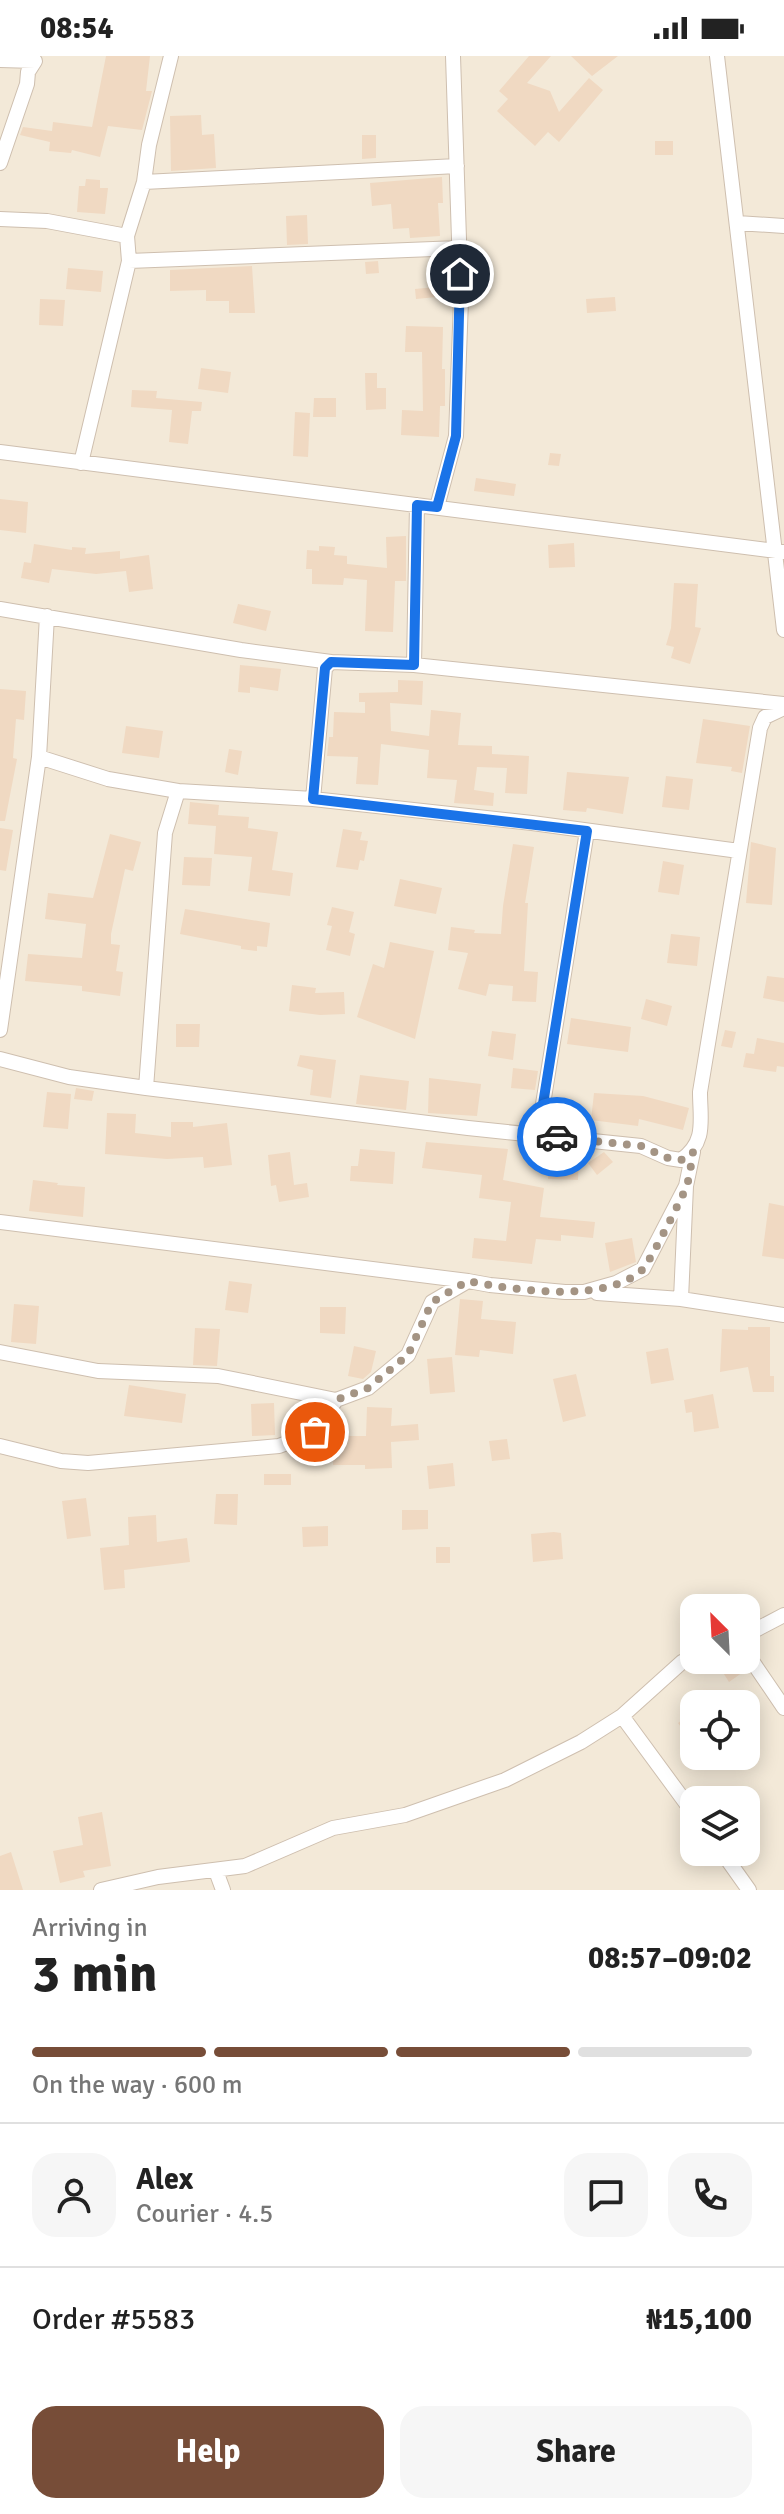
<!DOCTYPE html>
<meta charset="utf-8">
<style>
:root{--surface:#fff;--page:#f6f6f6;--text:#222;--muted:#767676;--line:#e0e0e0;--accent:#774d38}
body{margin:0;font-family:Signika,sans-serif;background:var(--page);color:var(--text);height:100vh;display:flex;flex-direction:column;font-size:30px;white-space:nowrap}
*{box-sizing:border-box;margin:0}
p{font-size:26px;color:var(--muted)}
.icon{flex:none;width:44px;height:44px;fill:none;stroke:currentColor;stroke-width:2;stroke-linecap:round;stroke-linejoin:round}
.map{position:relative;height:1834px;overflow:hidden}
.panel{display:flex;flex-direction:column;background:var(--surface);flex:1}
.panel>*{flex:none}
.needle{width:52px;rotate:336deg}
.controls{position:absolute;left:680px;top:1538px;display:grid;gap:16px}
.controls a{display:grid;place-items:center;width:80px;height:80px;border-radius:16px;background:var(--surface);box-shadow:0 4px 20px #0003;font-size:40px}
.pin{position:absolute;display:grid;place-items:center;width:68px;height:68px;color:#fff;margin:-34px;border:4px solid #fff;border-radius:50%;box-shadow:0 2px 8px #0007}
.courier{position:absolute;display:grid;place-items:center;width:80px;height:80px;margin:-40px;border:6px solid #1a73e8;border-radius:50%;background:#fff;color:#222;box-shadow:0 2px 10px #0007}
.overview em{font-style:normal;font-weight:800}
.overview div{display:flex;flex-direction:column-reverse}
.overview{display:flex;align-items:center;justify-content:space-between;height:136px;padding:0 32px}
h1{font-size:52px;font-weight:800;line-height:60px}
.bar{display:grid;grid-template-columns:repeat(4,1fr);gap:12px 8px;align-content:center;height:96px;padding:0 32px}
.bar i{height:10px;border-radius:6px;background:var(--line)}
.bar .active{background:var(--accent)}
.bar p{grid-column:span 4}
.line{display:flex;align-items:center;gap:20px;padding:0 32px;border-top:2px solid var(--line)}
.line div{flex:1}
.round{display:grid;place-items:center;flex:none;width:84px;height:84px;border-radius:24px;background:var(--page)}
.button{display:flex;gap:16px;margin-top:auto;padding:16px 32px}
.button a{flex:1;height:92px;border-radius:24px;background:var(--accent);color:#fff;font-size:32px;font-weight:800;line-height:92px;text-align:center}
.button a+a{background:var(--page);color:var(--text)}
.status{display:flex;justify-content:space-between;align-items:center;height:56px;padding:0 40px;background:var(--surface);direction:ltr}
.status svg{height:22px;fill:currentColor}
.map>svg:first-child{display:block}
</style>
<div class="status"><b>08:54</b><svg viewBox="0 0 49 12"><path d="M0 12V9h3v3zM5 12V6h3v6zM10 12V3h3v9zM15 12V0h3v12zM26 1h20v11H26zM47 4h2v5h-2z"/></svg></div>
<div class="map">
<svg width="784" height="1834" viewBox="0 0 784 1834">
<rect width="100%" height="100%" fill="#fcf6e9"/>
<path fill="#f3e9d8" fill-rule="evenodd" d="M0 0H784V1834H0ZM694 1552H746V1604H694ZM694 1648H746V1700H694ZM694 1744H746V1796H694Z"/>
<path fill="#f0d9c2" d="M106 0H150L146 35H152L142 74 108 70 100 101 72 94 71 97 49 95 50 86 20 79 23 71 52 75 53 66 92 71Z
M529 0H551L527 27 550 35 559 56 589 22 603 34 559 86 548 76 535 90 497 55 508 43 499 35Z
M571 0H618L592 20Z
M201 59 202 79 214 78 216 112 171 115 170 60Z
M362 79H376V102L362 103Z
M655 85H673V99H655Z
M442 121 443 147H438L440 180 410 182 409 172 393 173 391 148 372 150 370 127Z
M86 123 100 124V132H108L105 158 77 156 79 130H85Z
M307 159 308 188 287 189 286 160Z
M378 205 379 217 366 218 365 206Z
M252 210 255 257H229V245H206V234L170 235V214Z
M68 212 103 215 101 236 66 233Z
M446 230 447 240 416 243 415 233Z
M615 241 616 255 587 257 586 243Z
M40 243 65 244 63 270 39 269Z
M406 270 443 271 442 313H445V350H440L439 381 401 379 402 354 423 355 422 296H405Z
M201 312 231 316 228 337 198 333Z
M365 317H377V332H386V353L366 354Z
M132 334 157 335 156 342 202 346 201 355H192L188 388 169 386 172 354 131 351Z
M314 342H336V361H313Z
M295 356 310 357 308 401 293 400Z
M550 397 561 398 559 410 548 409Z
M476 422 516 428 514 440 474 435Z
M0 443 28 446 26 477 0 474Z
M406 480V525H395L393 576 365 575 367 524 344 522 343 529 312 528V513H306L307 494 319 495V490L335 491 334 499 347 500V508L387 512 386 481Z
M574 487 575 511 549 512 548 489Z
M34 488 72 494V491L86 492 85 498 120 495V503L149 499 153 533 129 536 126 515 96 518 52 513 49 527 21 522 24 506 31 507Z
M674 527 698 528 695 571 701 572 690 608 671 602 674 591 666 589 671 572Z
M238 548 271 555 266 575 233 567Z
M240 609 281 613 278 635 250 631V637L238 636Z
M398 624 423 625 422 649 390 647 391 675 429 680 431 654 461 657 458 689 492 690V698L529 700 527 738 505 737 507 712 477 711 474 734 494 737 493 750 454 747 457 724 427 722 429 694 381 688 378 729 356 728 358 701 327 700 329 681H333L334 656 365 657V646H359V637L398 636Z
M0 633 26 635 24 664 16 663 13 702 17 703 5 765H0Z
M703 663 750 670 742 717 731 715 732 711 696 707Z
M126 670 163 675 159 702 122 697Z
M229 693 242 695 238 719 225 716Z
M567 716 629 721 623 758 587 752 586 756 563 754Z
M666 720 693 723 689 754 662 751Z
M190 746 219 749 218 759 249 761 248 772 278 776 272 814 293 817 290 840 248 835 252 801 214 798 216 770 188 768Z
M0 772 13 774 6 815 0 814Z
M343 773 362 776 360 784 368 785 364 805 360 804 358 814 336 811Z
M110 778 141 786 133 815 125 813 111 878V888L120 889 116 915 123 916 120 940 82 935V930L25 925 28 898 82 902 86 868 45 863 48 837 93 842Z
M751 786 776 792 772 849 746 847Z
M513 788 534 791 525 847H528L524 915 538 916 536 946 512 945 513 930 489 928 486 940 458 933 468 897 448 894 451 871 475 874 474 877 501 878 503 850Z
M184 801 212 802 210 830 182 829Z
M663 805 684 809 679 839 658 836Z
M400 823 442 832 436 858 394 850Z
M332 851 354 856 349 876 355 878 350 900 326 894 332 870 327 869Z
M185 853 270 867 267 891 257 890V895L241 893V890L180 878Z
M671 878 700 881 697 910 667 907Z
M390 886 434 895 415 983 357 961 373 908 384 912Z
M767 920 784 922V946L763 942Z
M292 929 316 932 315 937 344 936 345 958 320 959 289 955Z
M646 943 672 950 667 970 641 963Z
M571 962 631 971 628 996 567 988Z
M176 968H200L199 991H176Z
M725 974 736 976 732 992 721 990Z
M492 975 516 978 513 1004 488 1000Z
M757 982 784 987V1011L777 1010 776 1016 743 1011 746 997 754 998Z
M300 999 336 1004 331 1042 310 1039 313 1014 297 1010Z
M513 1012 538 1015 535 1034 511 1032Z
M360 1019 409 1025 406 1054 356 1048Z
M429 1022 481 1028 477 1060 428 1057Z
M76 1032 94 1035 92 1045 74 1043Z
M47 1036 71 1038 68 1073 43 1071Z
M594 1037 643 1040 689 1052 683 1074 639 1063 638 1070 591 1064Z
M107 1057 136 1058 135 1077 171 1081V1066H193V1071L227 1067 232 1109 204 1112 203 1101 167 1103 105 1098Z
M426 1086 508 1093 503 1124 544 1132 540 1161 595 1166 593 1182 561 1179V1185L536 1183 532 1208 472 1202 474 1182 506 1185 511 1146 479 1142 482 1119 422 1112Z
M360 1093 395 1096 393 1128 350 1125 351 1110H358Z
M290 1096 294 1129 307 1127 309 1141 279 1146 276 1129 271 1130 268 1099Z
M549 1096 579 1098 578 1124 548 1123Z
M604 1096 613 1106 597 1119 588 1107Z
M33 1124 58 1127 57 1129 85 1131 83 1161 29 1155Z
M769 1147 784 1150V1203L762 1200Z
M632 1182 636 1206 610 1216 605 1187Z
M229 1225 252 1228 248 1257 225 1254Z
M460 1243 483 1245 481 1263 516 1266 513 1298 480 1294 479 1301 455 1299Z
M14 1248 39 1250 36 1288 11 1286Z
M320 1251H346L345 1278 320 1277Z
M748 1271H770V1320H774V1336H753L748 1311 720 1316 722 1273 748 1274Z
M195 1272 220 1273 217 1310 193 1309Z
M354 1290 376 1295 371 1316 363 1323 348 1320Z
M668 1292 674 1324 651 1328 646 1296Z
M452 1301 455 1336 430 1338 427 1303Z
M576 1318 586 1360 563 1366 553 1323Z
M129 1329 186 1338 182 1367 124 1360Z
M713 1338 719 1372 694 1376 692 1356 686 1357 684 1344Z
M274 1347 275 1379 252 1380 251 1348Z
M367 1351 392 1352 391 1370 418 1368 419 1384 391 1386 392 1412 365 1413V1409H333L334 1380H366Z
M507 1383 510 1403 492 1405 489 1385Z
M453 1407 455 1430 429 1433 427 1410Z
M264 1418H291V1429H264Z
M216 1438H238L237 1469 214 1468Z
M86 1442 91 1480 67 1483 62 1445Z
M402 1454H428V1473L402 1474Z
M156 1459 157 1486 187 1482 190 1506 124 1514 125 1532 104 1534 100 1492 129 1489 128 1461Z
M328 1470V1490L303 1491 302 1471Z
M554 1476 561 1477 563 1503 533 1506 531 1478Z
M436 1491H450V1507H436Z
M726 1604H740L746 1614 729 1626 718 1609Z
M694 1655V1689L678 1667Z
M102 1756 111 1810 83 1815 85 1821 60 1827 53 1795 83 1789 78 1761Z
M11 1796 23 1834H0V1800Z"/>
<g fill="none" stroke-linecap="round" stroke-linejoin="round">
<defs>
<path id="minor" d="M717 0 784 574
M0 4 35 5 28 16 27 28 0 107
M144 126 457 110
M0 163 47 165 127 180
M737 167 784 170
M129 205 459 192
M0 396 784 496
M81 407 129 205 127 180 144 126 149 89 171 0
M437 451 456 380 461 244 453 0
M0 553 241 594 331 606
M414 609 417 449
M39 701 108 723 178 735
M313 743 325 612 331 606 414 609 784 648
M0 974 39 701 47 560
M0 1003 69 1021 146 1032 165 777 178 735 313 743 532 767 739 795
M146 1032 468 1072 641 1090 668 1102 681 1104C707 1086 700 1064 700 1036L760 672 765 661 784 652
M538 1079 587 775
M693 1096 686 1130 681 1243 784 1259
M0 1166 468 1225
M597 1237 681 1243
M0 1296 98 1315 218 1320 336 1344
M0 1390 61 1405 88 1407 279 1390 315 1376 336 1344 368 1332 408 1299 432 1246 468 1225 490 1229 565 1236H584L616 1227 643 1213 686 1130
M746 1579 784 1559
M746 1588 750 1602 784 1652
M622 1660 694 1758
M722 1796 749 1834
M216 1815 223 1834
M101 1834 158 1821 245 1810 333 1772 405 1759 505 1724 581 1686 622 1660 682 1606 694 1600"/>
</defs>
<use href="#minor" stroke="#cebfaf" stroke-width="16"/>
<use href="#minor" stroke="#fff" stroke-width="14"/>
</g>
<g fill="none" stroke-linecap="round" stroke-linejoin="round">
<path stroke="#a49484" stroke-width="8" stroke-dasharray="0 14.4" d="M315 1376 336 1344 368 1332 408 1299 432 1246 468 1225C514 1234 605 1248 642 1214 649 1208 681 1143 686 1132 690 1121 691 1107 693 1096L681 1104 668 1102 641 1090 557 1081"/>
<path stroke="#1a73e8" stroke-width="10" d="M460 218 456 380 437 451 417 449 414 609 331 606 325 612 313 743 587 775 538 1079 557 1081"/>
</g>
</svg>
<div class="controls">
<a><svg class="needle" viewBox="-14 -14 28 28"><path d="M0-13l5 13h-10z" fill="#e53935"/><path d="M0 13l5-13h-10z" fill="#767676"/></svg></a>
<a><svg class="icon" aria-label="locate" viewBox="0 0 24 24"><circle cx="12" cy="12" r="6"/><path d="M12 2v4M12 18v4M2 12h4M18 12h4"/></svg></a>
<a><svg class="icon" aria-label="layers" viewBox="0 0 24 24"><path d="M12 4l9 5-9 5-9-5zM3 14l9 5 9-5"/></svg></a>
</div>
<div class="pin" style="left:315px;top:1376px;background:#ea580c"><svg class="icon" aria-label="bag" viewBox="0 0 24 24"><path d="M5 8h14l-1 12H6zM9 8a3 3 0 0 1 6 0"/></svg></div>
<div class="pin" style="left:460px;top:218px;background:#1f2937"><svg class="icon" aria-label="home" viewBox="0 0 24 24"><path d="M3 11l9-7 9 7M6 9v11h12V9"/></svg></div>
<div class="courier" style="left:557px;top:1081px"><svg class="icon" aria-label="car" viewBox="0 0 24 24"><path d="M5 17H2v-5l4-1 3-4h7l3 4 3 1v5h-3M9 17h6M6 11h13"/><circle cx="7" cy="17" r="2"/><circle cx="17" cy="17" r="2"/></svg></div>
</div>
<section class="panel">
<div class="overview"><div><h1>3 min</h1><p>Arriving in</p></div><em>08:57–09:02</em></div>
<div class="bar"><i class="active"></i><i class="active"></i><i class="active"></i><i></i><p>On the way · 600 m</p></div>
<div class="line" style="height:144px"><a class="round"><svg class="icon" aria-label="person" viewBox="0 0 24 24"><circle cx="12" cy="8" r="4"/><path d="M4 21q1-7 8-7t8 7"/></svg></a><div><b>Alex</b><p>Courier · 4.5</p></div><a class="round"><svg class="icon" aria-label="chat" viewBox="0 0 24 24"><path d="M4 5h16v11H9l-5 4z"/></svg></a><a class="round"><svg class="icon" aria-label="phone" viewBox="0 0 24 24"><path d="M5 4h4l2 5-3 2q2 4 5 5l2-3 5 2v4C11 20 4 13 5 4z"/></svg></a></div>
<div class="line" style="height:104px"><div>Order #5583</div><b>₦15,100</b></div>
<div class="button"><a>Help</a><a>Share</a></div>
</section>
